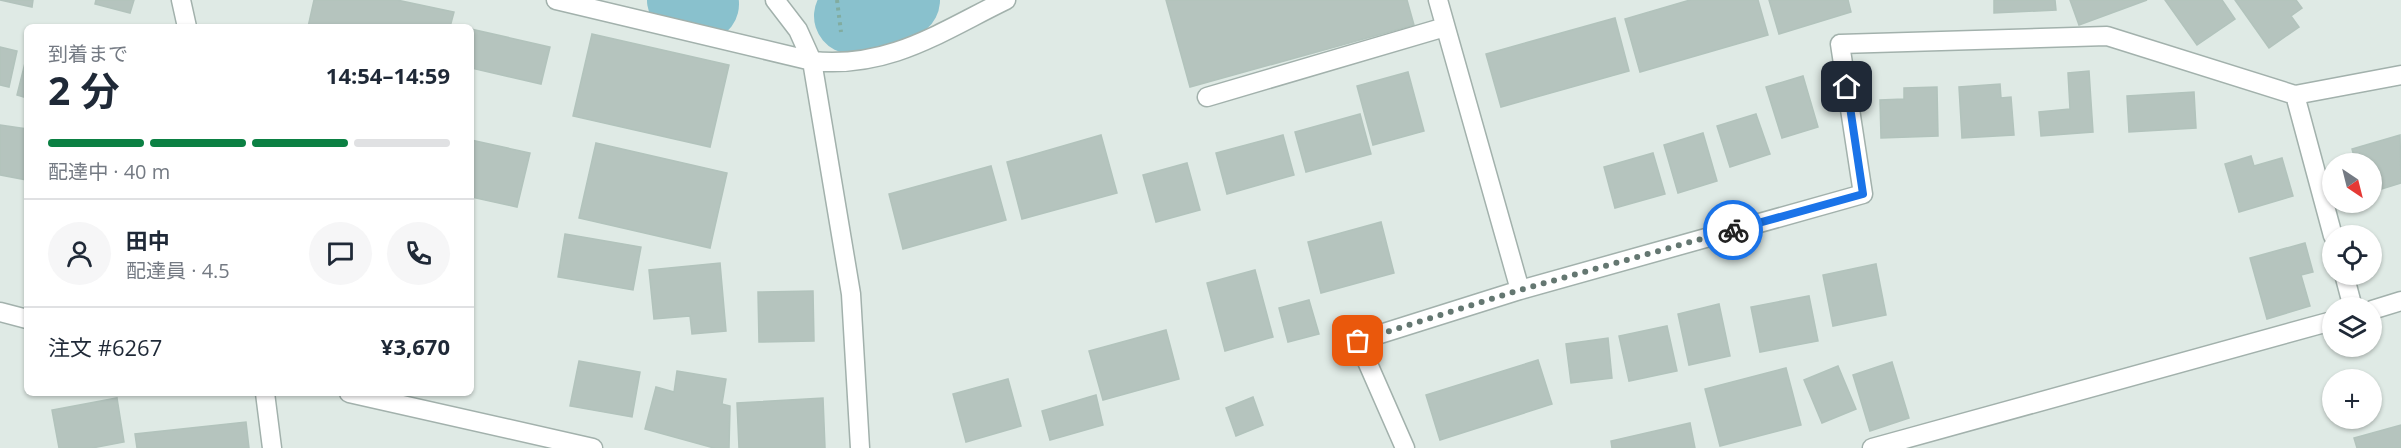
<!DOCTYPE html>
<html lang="ja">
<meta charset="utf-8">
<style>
:root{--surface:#fff;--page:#f6f6f7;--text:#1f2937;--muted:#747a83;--line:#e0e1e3;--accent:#0b8043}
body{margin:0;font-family:"Open Sans","Noto Sans JP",sans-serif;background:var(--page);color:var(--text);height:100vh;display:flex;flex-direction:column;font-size:22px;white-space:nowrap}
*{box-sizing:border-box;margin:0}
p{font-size:20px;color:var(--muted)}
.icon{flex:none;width:33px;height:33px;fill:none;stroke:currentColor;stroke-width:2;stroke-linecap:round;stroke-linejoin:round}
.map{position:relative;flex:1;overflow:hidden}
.side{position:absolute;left:24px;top:24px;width:450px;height:372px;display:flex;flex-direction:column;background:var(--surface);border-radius:9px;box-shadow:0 2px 4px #0004}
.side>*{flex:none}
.needle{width:39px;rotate:145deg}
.tools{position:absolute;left:2322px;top:153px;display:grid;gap:12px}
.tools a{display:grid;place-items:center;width:60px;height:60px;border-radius:50%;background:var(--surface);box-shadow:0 2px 4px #0004;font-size:30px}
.pin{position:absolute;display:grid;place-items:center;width:51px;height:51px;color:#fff;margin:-26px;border-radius:12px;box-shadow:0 3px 9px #0006}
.courier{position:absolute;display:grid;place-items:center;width:60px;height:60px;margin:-30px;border:4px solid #1a73e8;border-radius:50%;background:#fff;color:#222;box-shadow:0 2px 8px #0007}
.overview em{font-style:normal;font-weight:700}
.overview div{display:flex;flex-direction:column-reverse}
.overview{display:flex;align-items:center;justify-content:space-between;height:102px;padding:0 24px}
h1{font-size:39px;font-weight:700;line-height:45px}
.bar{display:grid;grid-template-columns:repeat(4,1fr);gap:9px 6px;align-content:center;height:72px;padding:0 24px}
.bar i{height:8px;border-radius:4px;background:var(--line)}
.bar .selected{background:var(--accent)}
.bar p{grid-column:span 4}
.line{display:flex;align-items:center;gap:15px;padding:0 24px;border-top:2px solid var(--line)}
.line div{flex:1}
.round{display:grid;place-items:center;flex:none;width:63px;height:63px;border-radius:32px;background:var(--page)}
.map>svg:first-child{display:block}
</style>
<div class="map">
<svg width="2401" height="448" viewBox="0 0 2401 448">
<rect width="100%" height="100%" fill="#dfeae5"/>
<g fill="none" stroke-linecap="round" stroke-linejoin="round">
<path stroke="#89c1cd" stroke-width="76" d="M685 0 701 4
M852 16 902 0"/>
</g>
<path fill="#b5c4be" stroke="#b2c3bc" stroke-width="1.5" d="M0 0H33L32 7Z
M96 0H134L130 13 95 4Z
M314 0H397L454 12 450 27H308Z
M1166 0H1407L1414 25 1190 87Z
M1690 0H1758L1768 35 1640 72 1625 19Z
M1769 0H1848L1851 12 1779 34Z
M1994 0H2055L2056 10 1994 13Z
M2070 0H2147L2079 25Z
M2165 0H2222L2235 19 2197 45Z
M2235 0H2296L2302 8 2291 16 2299 27 2269 48Z
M1615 18 1629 71 1501 107 1486 54Z
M471 29 550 47 541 84 471 68Z
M592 34 729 65 710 147 573 116Z
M0 47 17 51 9 87 0 85Z
M27 55V98L17 95Z
M2089 71 2093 132 2041 136 2039 112 2070 109 2068 73Z
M1408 72 1424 131 1373 145 1357 86Z
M1803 76 1818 127 1782 138 1766 87Z
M2000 84 2001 98 2011 97 2014 135 1962 138 1959 87Z
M1937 87 1938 136 1881 138 1880 100 1904 99V88Z
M2194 92 2196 128 2129 132 2127 96Z
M1360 114 1371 154 1306 172 1295 132Z
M1756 114 1770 154 1730 167 1717 126Z
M0 125 27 129V180L0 175Z
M1703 133 1717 181 1678 193 1664 145Z
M1101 135 1117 193 1022 219 1007 162Z
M1283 135 1294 175 1227 194 1216 153Z
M2400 135 2401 183 2372 192V164H2356L2352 149Z
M471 140 530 153 517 207 471 197Z
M596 143 727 173 710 248 579 218Z
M1653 153 1665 194 1615 208 1604 167Z
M2251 156 2254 166 2282 158 2293 196 2239 212 2225 164Z
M1187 163 1200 210 1156 222 1143 175Z
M991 166 1006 220 903 249 889 194Z
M1381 222 1394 273 1321 293 1308 242Z
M565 234 641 247 633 290 558 277Z
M2305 243 2313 272 2301 275 2310 306 2267 319 2250 258Z
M720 263 726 331 692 334 690 316 654 319 649 270Z
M1876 264 1886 315 1833 326 1823 275Z
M1255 270 1273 337 1225 351 1207 283Z
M813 291 814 341 759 342 758 292Z
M1809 296 1818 341 1760 352 1751 307Z
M1309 300 1319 334 1288 342 1279 308Z
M1719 304 1730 356 1689 365 1678 314Z
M1667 326 1677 371 1629 381 1619 336Z
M1166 330 1179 379 1103 400 1089 351Z
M1608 338 1612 378 1571 383 1566 344Z
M1538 360 1552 404 1440 440 1426 395Z
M579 361 640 372 632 417 570 406Z
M1892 362 1909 418 1870 431 1853 375Z
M1838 366 1856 409 1822 423 1804 380Z
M1786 368 1801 425 1720 446 1705 389Z
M677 371 726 379 722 404 730 406 729 448H714L645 429 656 387 674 392Z
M1008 379 1021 426 966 442 953 394Z
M1096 395 1103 425 1050 440 1042 411Z
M1253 397 1263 425 1236 436 1226 408Z
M117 398 124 442 92 448H59L52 410Z
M823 398 825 448H739L737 403Z
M246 422 249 448H137L135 434Z
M1690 423 1695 448H1612L1611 441Z
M2401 425V448H2357L2354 438Z"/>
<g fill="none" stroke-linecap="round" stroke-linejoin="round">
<defs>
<path id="minor" d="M181 0 187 27
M556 0 812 61C889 69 940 32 1006 0
M775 0 798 30 812 61 851 294 860 448
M1438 0 1520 290 1863 194 1840 44 2107 36 2295 95 2333 236
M2295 95 2401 75
M1207 97 1445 27
M2344 274 2353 308
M2372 310 2401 301
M0 312 27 319
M265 393 272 448
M349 393 593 448
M1405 448 1358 341 1520 290
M1872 448 2332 321"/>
</defs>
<use href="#minor" stroke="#a2b1ac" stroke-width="21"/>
<path stroke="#81aca0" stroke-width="4" stroke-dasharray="3 4.5" stroke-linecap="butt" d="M837 0 841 32"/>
<use href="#minor" stroke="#fff" stroke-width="18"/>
</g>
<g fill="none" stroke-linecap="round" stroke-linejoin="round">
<path stroke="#647771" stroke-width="6" stroke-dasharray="0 10.8" d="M1358 341 1520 290 1733 230"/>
<path stroke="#1a73e8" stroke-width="8" d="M1733 230 1863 194 1847 87"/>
</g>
</svg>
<div class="tools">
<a><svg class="needle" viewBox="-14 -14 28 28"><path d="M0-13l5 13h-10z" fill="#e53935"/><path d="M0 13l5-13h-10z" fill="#747a83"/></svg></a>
<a><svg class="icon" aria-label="locate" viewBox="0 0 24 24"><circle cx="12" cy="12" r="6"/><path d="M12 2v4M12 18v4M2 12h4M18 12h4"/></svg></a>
<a><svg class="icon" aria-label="layers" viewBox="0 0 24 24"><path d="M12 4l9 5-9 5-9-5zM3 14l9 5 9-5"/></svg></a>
<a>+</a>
</div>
<div class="pin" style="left:1358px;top:341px;background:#ea580c"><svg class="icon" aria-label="bag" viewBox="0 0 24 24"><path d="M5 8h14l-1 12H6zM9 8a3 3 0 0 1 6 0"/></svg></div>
<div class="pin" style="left:1847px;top:87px;background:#1f2937"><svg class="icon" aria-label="home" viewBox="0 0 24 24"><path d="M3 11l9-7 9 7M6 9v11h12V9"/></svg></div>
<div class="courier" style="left:1733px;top:230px"><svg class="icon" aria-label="bike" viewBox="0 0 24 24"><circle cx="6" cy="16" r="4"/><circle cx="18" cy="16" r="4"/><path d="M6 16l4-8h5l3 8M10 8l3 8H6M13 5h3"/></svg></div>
<section class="side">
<div class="overview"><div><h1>2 分</h1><p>到着まで</p></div><em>14:54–14:59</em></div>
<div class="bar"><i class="selected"></i><i class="selected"></i><i class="selected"></i><i></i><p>配達中 · 40 m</p></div>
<div class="line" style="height:108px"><a class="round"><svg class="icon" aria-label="person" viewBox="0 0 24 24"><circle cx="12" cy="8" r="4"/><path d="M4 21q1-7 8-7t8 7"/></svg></a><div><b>田中</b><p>配達員 · 4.5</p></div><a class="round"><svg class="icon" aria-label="chat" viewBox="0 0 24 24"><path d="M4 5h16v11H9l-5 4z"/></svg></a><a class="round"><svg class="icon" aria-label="phone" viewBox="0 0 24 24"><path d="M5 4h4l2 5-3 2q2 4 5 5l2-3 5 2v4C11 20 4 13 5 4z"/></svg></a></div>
<div class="line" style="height:78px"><div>注文 #6267</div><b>¥3,670</b></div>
</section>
</div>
